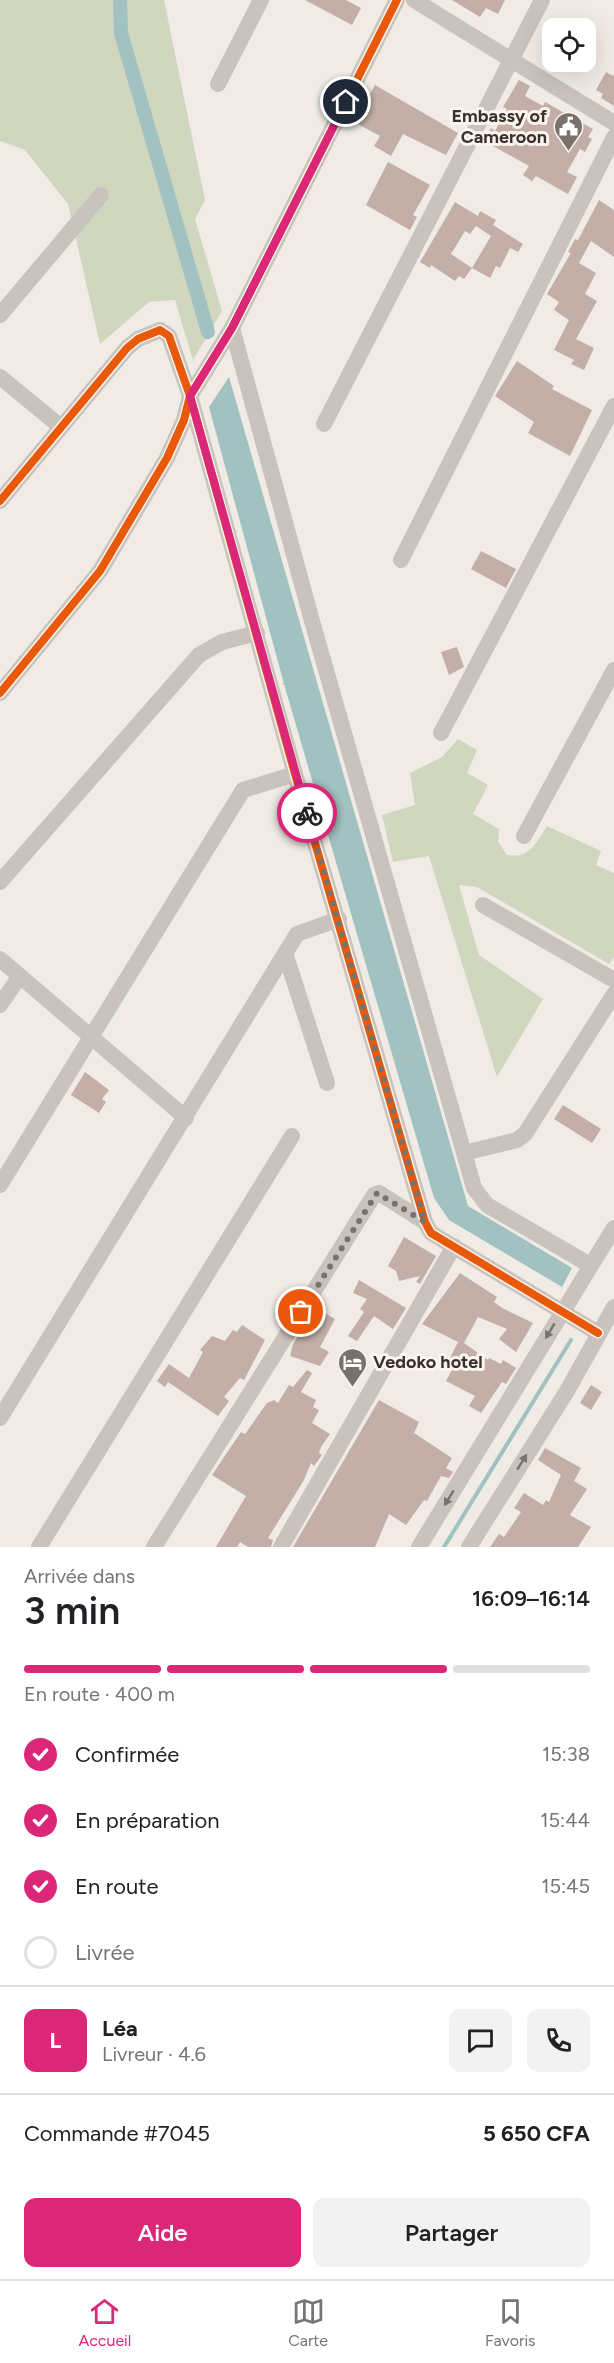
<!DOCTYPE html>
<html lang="fr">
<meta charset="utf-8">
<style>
:root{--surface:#fff;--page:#f2f2f2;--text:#202124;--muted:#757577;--line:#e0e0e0;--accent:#db2777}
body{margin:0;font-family:Figtree,sans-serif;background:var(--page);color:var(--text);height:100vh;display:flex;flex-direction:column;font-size:22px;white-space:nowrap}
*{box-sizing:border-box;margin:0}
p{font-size:20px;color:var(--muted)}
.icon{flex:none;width:33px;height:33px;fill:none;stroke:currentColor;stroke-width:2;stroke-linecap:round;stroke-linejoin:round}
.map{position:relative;height:1547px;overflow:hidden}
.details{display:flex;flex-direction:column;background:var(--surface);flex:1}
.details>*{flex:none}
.tools{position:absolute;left:542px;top:18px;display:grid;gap:12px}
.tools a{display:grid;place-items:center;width:54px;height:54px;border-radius:12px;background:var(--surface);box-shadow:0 6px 24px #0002;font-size:30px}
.pin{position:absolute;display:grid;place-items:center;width:51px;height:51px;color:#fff;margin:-26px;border:3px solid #fff;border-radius:50%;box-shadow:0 2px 6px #0007}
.courier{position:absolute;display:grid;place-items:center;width:60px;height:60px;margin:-30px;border:4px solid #db2777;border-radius:50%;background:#fff;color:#222;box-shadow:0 2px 8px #0007}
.head em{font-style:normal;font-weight:600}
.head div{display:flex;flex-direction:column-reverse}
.head{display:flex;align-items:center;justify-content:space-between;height:102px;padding:0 24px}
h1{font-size:39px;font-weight:600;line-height:45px}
.bar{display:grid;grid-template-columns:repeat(4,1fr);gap:9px 6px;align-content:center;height:72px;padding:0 24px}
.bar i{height:8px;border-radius:4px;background:var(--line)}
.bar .active{background:var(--accent)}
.bar p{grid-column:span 4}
.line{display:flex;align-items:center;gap:15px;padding:0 24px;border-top:2px solid var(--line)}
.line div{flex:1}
.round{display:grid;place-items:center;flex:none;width:63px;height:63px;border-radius:12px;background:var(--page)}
ol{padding:0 24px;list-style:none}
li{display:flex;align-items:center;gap:18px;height:66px}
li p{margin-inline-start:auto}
li .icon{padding:6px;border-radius:50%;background:var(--accent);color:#fff;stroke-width:4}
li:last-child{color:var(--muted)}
li i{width:33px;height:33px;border:3px solid var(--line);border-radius:50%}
.primary-button{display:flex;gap:12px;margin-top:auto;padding:12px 24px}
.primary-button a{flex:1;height:69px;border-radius:12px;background:var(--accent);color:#fff;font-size:24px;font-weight:600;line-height:69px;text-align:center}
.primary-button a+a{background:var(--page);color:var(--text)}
.tabs{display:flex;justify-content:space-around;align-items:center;height:84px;border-top:2px solid var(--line);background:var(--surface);font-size:16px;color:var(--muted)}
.tabs a{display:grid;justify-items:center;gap:3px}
.tabs .active{color:var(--accent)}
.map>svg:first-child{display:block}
</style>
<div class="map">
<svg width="614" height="1547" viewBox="0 0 614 1547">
<rect width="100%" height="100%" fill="#f0ebe5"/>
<path fill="#d1d6bf" d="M0 0H164L205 200 195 219 222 311 193 360 175 300 149 302 100 344 68 204 25 150 0 141Z
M458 739 477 750 467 773 488 785 473 814 499 829 498 842 507 855C530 859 536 843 547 826L601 851 596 865 614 873V957L609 964 477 887 459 885 479 955 543 999 497 1077 429 856 393 862 382 815 415 805 410 773 442 757Z"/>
<path fill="#a1c2c1" d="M229 377 468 1206 572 1268 562 1287 449 1220 434 1198 284 684 209 407Z"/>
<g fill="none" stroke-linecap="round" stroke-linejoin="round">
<path stroke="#a1c2c1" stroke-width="4" d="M444 1547 571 1340"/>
<path stroke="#a1c2c1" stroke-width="14" d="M120 0 121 33 208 332"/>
</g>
<path fill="#c3afa7" d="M305 0H346L361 8 352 25Z
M452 0H505L498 14 486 8 480 17Z
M606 72 613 76 614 73V106L601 98 603 94 596 90Z
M519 80 530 86 525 96 543 106 545 102 593 129 588 137 592 139 585 152 580 149 567 172 577 177 568 194 536 176 532 181 523 175 529 166 484 141 491 128 495 131 507 109 503 107Z
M375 85 458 133 446 155 403 134 391 156 374 146 380 136 354 122Z
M388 162 430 185 413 215 417 217 410 230 366 205Z
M599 200 614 210V257L591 241 579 263 596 273 585 294 597 301 576 339 594 348 584 370 571 364 574 360 554 350 569 320 554 310 559 302 547 294 571 253 568 252 575 239 578 240Z
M455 202 478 216 480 211 496 220 493 225 523 244 518 252 510 248 500 268 496 266 490 278 472 268 491 236 476 226 470 234 465 231 451 254 472 268 464 279 459 276 455 281 431 265 430 268 420 262Z
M517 361 554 386 552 389 592 410 570 456 528 433 534 422 495 396Z
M481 551 516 569 506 588 471 569Z
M457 647 464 667 449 675 441 652Z
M85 1072 109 1090 102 1099 106 1102 99 1113 71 1095Z
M563 1105 601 1129 592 1143 554 1119Z
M404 1237 436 1256 420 1284 416 1282 420 1276 399 1281 396 1271 388 1266Z
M460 1273 497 1297 494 1302 502 1308 533 1323 516 1352 499 1339 507 1329 478 1317 464 1343 488 1360 489 1358 501 1364 503 1360 516 1368 506 1384 502 1382 481 1413 469 1406 475 1396 446 1381 453 1368 447 1364 458 1342 422 1324Z
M359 1280 406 1308 393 1329 374 1316 357 1341 348 1336 364 1312 360 1309 367 1299 353 1293Z
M316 1308 335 1319 320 1347 329 1352 320 1366 290 1356 293 1344Z
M242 1325 265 1340 244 1380 240 1378 224 1397 229 1401 218 1416 168 1382 165 1387 157 1381 169 1364 189 1378 203 1352 200 1350 212 1336 225 1341 233 1330 237 1332Z
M307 1370 312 1373 301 1392 316 1400 313 1407 319 1410 312 1423 330 1434 321 1447 319 1453 322 1455 314 1466 311 1463 304 1480 268 1538 273 1540 271 1547H248L240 1542 237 1547H216L246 1496 212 1475 241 1432 245 1434 267 1403 274 1400 278 1403 289 1385 293 1387Z
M591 1385 602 1392 591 1410 580 1403Z
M379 1400 419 1422 414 1433 452 1458 446 1468 453 1472 449 1478 441 1476 427 1501 424 1500 406 1525 389 1514 375 1547H293Z
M545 1448 581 1468 574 1481 587 1489 570 1515 591 1527 578 1547H490L499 1534 504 1537 521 1512 514 1508 524 1493 543 1505 546 1500 549 1502 561 1475 538 1460Z"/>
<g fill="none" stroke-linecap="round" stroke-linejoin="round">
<path stroke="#c2bbb6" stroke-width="2" stroke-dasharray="3 3" stroke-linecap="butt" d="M283 684 313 676
M394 1061 420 1054"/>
<path stroke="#c9c3be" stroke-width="16" d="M414 0 614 123
M218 84 261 0
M0 315 101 195
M232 328 312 621 474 1188 487 1205 590 1265
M0 377 61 427
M324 424 542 0
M0 501 127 348 138 339 160 330 169 336 190 396 295 774 425 1222 431 1233 598 1333
M401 560 614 137
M0 693 100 571 167 458 184 420 190 396 232 328 397 0
M441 733 614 406
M524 836 614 670
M0 882 199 655 222 642 257 633
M483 905 614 980
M285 953 327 1083
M0 959 186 1118
M0 1005 20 976
M464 1153 517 1140 525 1134 614 994
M0 1185 243 790 295 774
M0 1418 297 934 339 919
M39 1547 292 1136
M154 1547 374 1195 379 1193 425 1222
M281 1547 454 1246
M419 1547 614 1228
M469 1547 567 1391 614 1307"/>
<defs>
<path id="cycleway" d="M0 501 127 348 138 339 160 330 169 336 190 396 295 774 425 1222 431 1233 598 1333
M0 693 100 571 167 458 184 420 190 396 232 328 397 0"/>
</defs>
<use href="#cycleway" stroke="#fbf5ee" stroke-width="11"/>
<use href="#cycleway" stroke="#e8590c" stroke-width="8"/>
</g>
<defs><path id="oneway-solid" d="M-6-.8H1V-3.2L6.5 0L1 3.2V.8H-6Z" transform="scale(1.5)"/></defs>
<g fill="#7b726d">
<use href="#oneway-solid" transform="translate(550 1331) rotate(121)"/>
<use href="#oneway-solid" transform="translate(522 1462) rotate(-58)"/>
<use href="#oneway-solid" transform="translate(449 1498) rotate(121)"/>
</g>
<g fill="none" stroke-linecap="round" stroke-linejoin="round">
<path stroke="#7a716c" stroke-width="6" stroke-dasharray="0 10.8" d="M301 1312 377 1193 425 1222 307 813"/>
<path stroke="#db2777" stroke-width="8" d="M307 813 190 396 232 328 346 102"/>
</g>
<defs>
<symbol id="civic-pin" viewBox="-11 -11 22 30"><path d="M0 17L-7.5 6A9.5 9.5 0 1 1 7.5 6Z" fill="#7a716c" stroke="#fbf5ee"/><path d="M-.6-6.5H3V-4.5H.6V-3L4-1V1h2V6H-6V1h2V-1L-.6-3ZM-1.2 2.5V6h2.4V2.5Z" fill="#fff"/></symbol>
<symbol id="hotel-pin" viewBox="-11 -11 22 30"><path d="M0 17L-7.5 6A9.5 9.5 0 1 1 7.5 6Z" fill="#7a716c" stroke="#fbf5ee"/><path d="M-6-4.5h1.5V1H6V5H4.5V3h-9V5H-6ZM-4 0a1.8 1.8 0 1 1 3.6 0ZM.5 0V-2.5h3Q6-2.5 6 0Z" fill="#fff"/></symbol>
</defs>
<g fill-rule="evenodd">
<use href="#civic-pin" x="552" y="110" width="33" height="45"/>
<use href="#hotel-pin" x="336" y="1346" width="33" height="45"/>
</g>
<g text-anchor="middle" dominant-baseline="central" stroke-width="6" stroke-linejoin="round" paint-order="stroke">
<g font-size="18" font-weight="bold" fill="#3b302b" stroke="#fbf5ee" text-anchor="end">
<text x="547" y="116">Embassy of<tspan x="547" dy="21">Cameroon</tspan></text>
<text x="373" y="1362" text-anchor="start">Vedoko hotel</text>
</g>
</g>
</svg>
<div class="tools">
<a><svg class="icon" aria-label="locate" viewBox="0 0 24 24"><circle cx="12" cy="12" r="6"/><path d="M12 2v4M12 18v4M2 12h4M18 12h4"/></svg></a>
</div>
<div class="pin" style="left:301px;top:1312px;background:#ea580c"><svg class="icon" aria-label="bag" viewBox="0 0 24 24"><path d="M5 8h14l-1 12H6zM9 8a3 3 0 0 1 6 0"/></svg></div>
<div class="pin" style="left:346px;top:102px;background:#1f2937"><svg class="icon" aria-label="home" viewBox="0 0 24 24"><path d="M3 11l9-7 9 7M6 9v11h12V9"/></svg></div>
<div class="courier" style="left:307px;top:813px"><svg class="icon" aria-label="bike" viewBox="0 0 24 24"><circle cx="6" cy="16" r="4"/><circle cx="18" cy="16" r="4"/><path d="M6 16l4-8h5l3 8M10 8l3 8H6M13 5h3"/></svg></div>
</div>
<section class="details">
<div class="head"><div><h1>3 min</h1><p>Arrivée dans</p></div><em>16:09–16:14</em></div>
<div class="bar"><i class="active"></i><i class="active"></i><i class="active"></i><i></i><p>En route · 400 m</p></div>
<ol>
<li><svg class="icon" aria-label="check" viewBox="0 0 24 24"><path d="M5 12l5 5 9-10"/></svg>Confirmée<p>15:38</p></li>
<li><svg class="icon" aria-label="check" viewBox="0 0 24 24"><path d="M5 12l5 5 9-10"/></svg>En préparation<p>15:44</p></li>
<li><svg class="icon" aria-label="check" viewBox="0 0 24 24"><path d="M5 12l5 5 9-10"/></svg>En route<p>15:45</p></li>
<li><i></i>Livrée</li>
</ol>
<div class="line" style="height:108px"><b class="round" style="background:var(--accent);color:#fff">L</b><div><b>Léa</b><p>Livreur · 4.6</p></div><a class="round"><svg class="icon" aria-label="chat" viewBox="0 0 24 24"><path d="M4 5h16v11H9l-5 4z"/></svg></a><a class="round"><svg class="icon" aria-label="phone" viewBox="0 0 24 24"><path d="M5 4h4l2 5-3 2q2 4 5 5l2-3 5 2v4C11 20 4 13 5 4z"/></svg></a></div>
<div class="line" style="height:78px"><div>Commande #7045</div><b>5 650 CFA</b></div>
<div class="primary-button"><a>Aide</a><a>Partager</a></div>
</section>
<nav class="tabs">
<a class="active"><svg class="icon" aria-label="home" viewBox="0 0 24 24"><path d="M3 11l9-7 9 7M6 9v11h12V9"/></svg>Accueil</a>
<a><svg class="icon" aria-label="map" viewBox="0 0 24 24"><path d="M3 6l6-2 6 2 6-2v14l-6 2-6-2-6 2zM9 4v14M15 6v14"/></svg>Carte</a>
<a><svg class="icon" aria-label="saved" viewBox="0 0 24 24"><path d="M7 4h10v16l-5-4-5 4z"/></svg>Favoris</a>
</nav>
